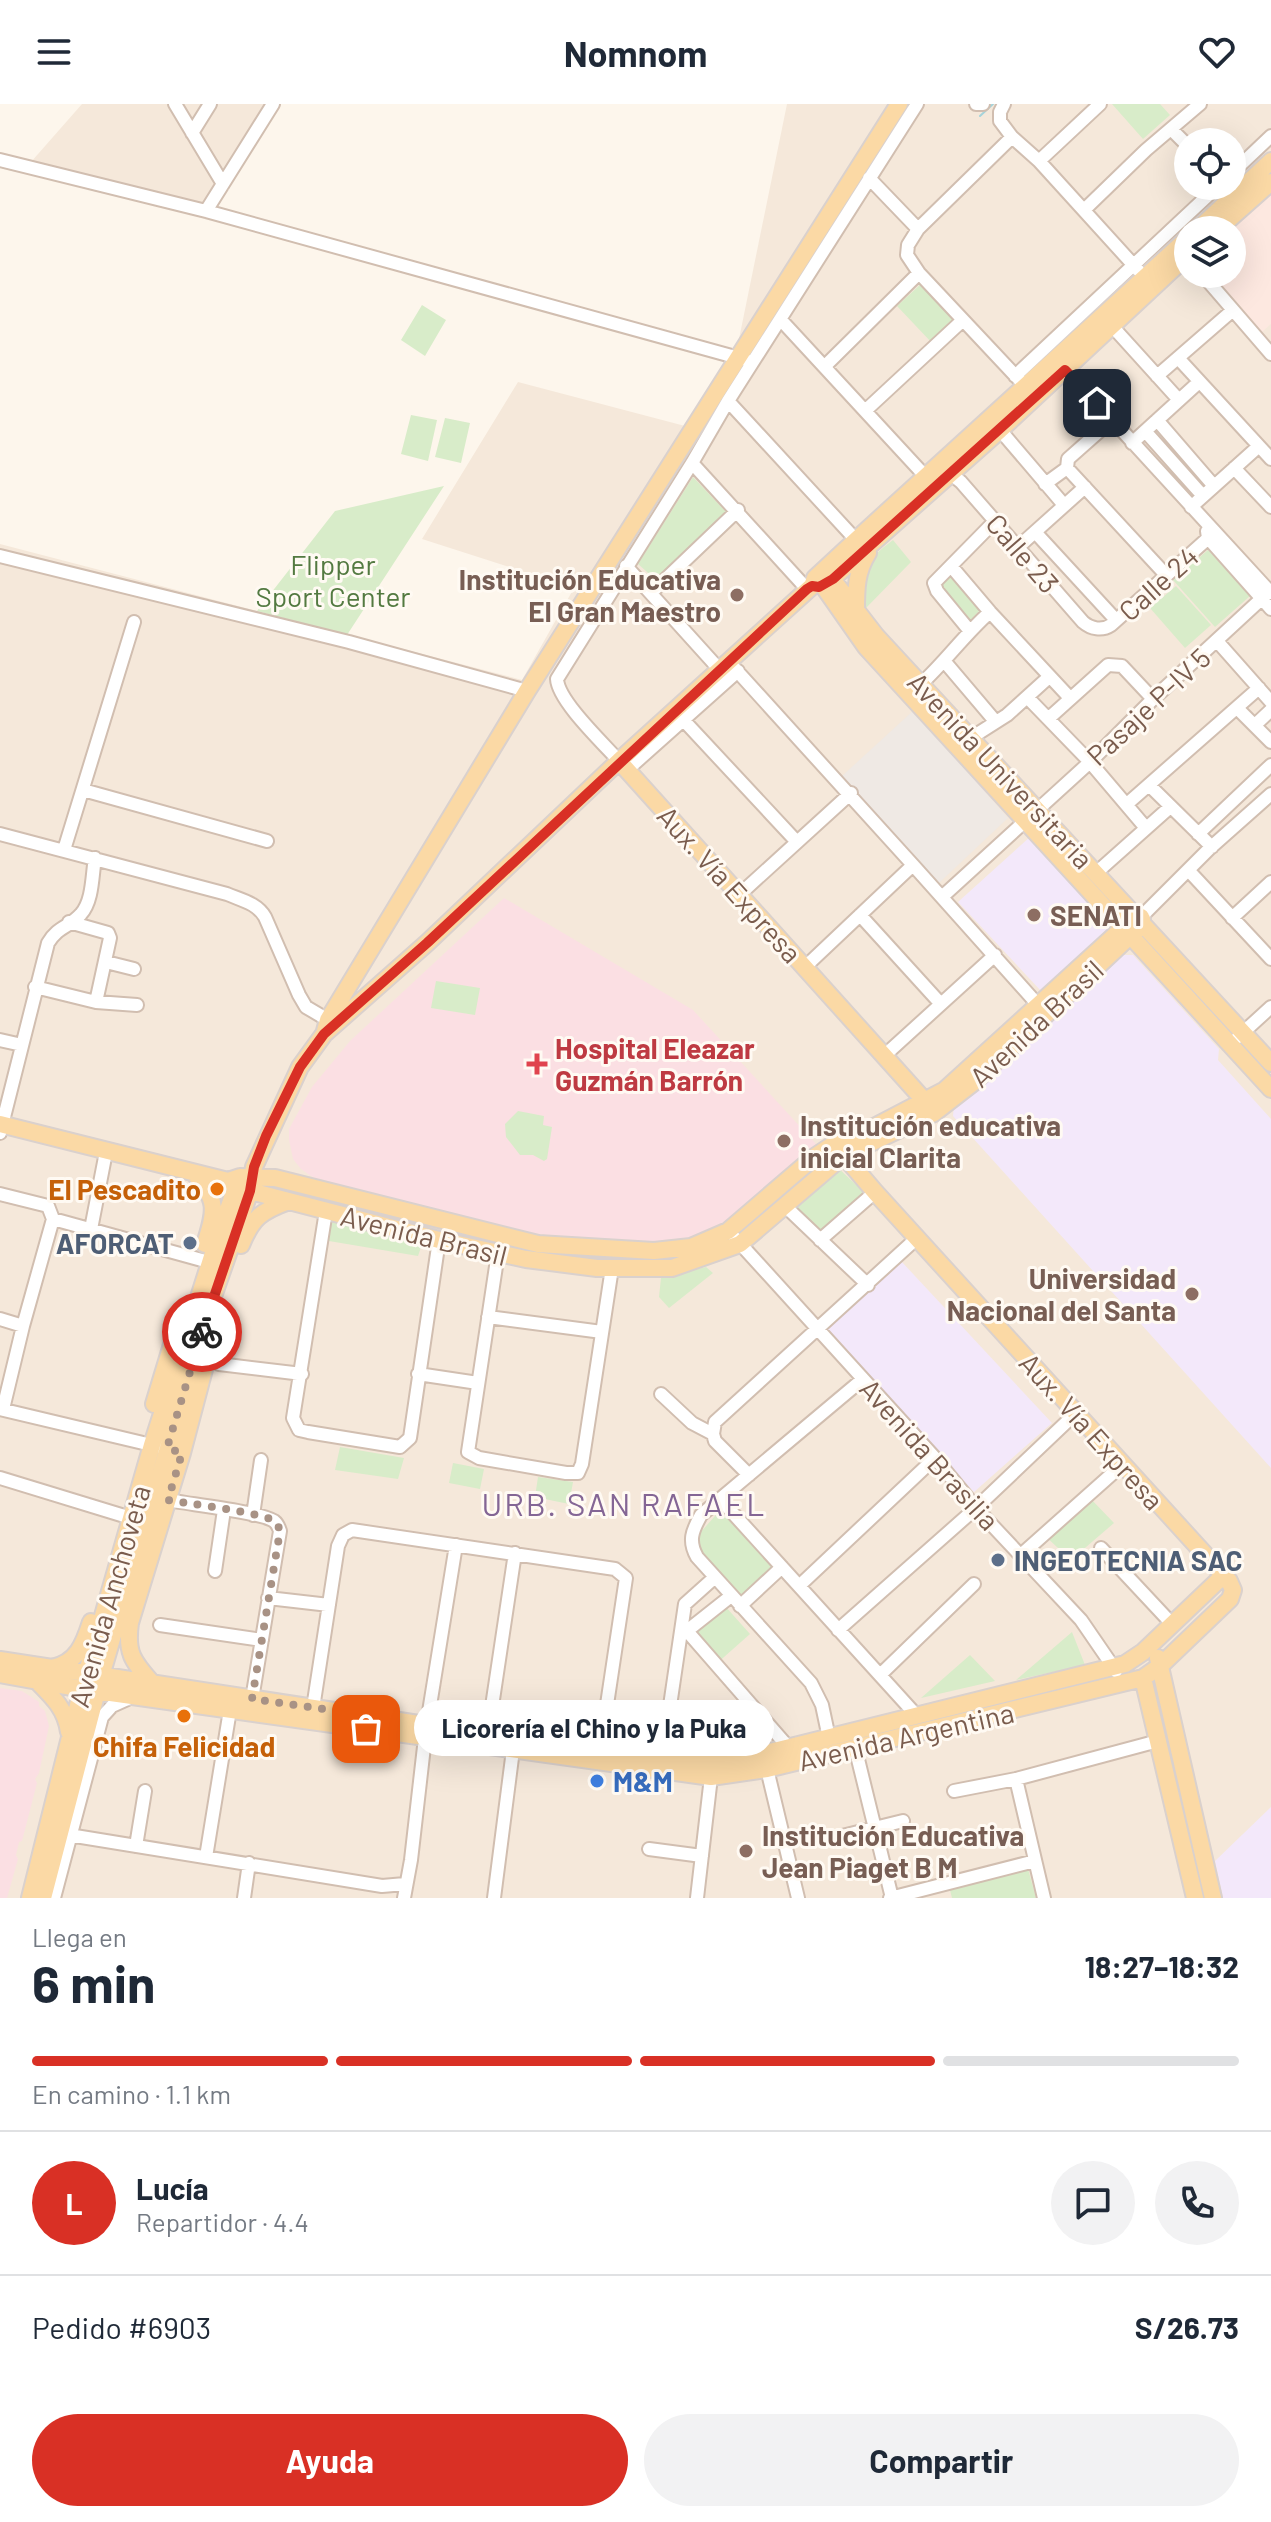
<!DOCTYPE html>
<html lang="es">
<meta charset="utf-8">
<style>
:root{--surface:#fff;--page:#f2f2f3;--text:#1f2937;--muted:#747a83;--line:#e0e1e3;--accent:#d93025}
body{margin:0;font-family:Barlow,sans-serif;background:var(--page);color:var(--text);height:100vh;display:flex;flex-direction:column;font-size:30px;white-space:nowrap}
*{box-sizing:border-box;margin:0}
p{font-size:26px;color:var(--muted)}
.icon{flex:none;width:44px;height:44px;fill:none;stroke:currentColor;stroke-width:2;stroke-linecap:round;stroke-linejoin:round}
.map{position:relative;height:1794px;overflow:hidden}
.drawer{display:flex;flex-direction:column;background:var(--surface);flex:1}
.drawer>*{flex:none}
.tools{position:absolute;left:1174px;top:24px;display:grid;gap:16px}
.tools a{display:grid;place-items:center;width:72px;height:72px;border-radius:50%;background:var(--surface);box-shadow:0 8px 32px #0002;font-size:40px}
.pin{position:absolute;display:grid;place-items:center;width:68px;height:68px;color:#fff;margin:-34px;border-radius:16px;box-shadow:0 4px 12px #0006}
.courier{position:absolute;display:grid;place-items:center;width:80px;height:80px;margin:-40px;border:6px solid #d93025;border-radius:50%;background:#fff;color:#222;box-shadow:0 2px 10px #0007}
.bubble{position:absolute;height:56px;border-radius:28px;background:var(--surface);box-shadow:0 8px 32px #0002;font-size:26px;font-weight:700;line-height:56px;text-align:center}
.head em{font-style:normal;font-weight:700}
.head div{display:flex;flex-direction:column-reverse}
.head{display:flex;align-items:center;justify-content:space-between;height:136px;padding:0 32px}
h1{font-size:52px;font-weight:700;line-height:60px}
.bar{display:grid;grid-template-columns:repeat(4,1fr);gap:12px 8px;align-content:center;height:96px;padding:0 32px}
.bar i{height:10px;border-radius:6px;background:var(--line)}
.bar .active{background:var(--accent)}
.bar p{grid-column:span 4}
.line{display:flex;align-items:center;gap:20px;padding:0 32px;border-top:2px solid var(--line)}
.line div{flex:1}
.round{display:grid;place-items:center;flex:none;width:84px;height:84px;border-radius:42px;background:var(--page)}
.action{display:flex;gap:16px;margin-top:auto;padding:16px 32px}
.action a{flex:1;height:92px;border-radius:48px;background:var(--accent);color:#fff;font-size:32px;font-weight:700;line-height:92px;text-align:center}
.action a+a{background:var(--page);color:var(--text)}
header{display:flex;justify-content:space-between;align-items:center;height:104px;padding:0 32px;background:var(--surface);font-size:36px;font-weight:700}
.map>svg:first-child{display:block}
</style>
<header><svg class="icon" aria-label="menu" viewBox="0 0 24 24"><path d="M4 6h16M4 12h16M4 18h16"/></svg>Nomnom<svg class="icon" aria-label="heart" viewBox="0 0 24 24"><path d="M12 20l-8-8c-3-5 5-10 8-4 3-6 11-1 8 4z"/></svg></header>
<div class="map">
<svg width="1271" height="1794" viewBox="0 0 1271 1794">
<rect width="100%" height="100%" fill="#fdf6ec"/>
<path fill="#f5e8da" fill-rule="evenodd" d="M82 0H279L214 104 31 58Z
M787 0H1271V1794H0V440L522 576 574 484 422 435 518 278 685 322 739 235ZM1188 38H1232V82H1188ZM1188 126H1232V170H1188Z"/>
<path fill="#fde8e0" d="M1271 85V220L1262 228 1211 170H1232V126H1224Z"/>
<path fill="#efe9e4" d="M914 606 1008 714 939 779 842 672Z"/>
<path fill="#f3e8fa" d="M1031 732 1110 823 1042 888 958 798Z
M1118 851H1133L1219 945 1218 956 1271 1015V1364L953 1012 954 1000Z
M901 1157 1052 1319 974 1388 825 1227Z
M1271 1703V1794H1223L1215 1757Z"/>
<path fill="#fbdfe3" d="M504 794 693 906 816 1040 736 1113 706 1130 683 1136 650 1140 557 1133 497 1123 314 1074 301 1065 293 1055 289 1036V1025L312 983 350 937Z
M0 1584 22 1587 39 1598V1602L45 1607 49 1622 39 1669 35 1675 37 1679 22 1737 19 1738 16 1751 18 1755 7 1794H0Z"/>
<path fill="#d8ecc9" d="M1112 0H1160L1170 11 1143 35Z
M922 179 958 216 932 239 897 202Z
M422 201 446 216 425 252 401 236Z
M411 311 437 316 428 357 401 350Z
M445 314 470 319 461 359 435 353Z
M693 373 728 410 655 475 638 460Z
M444 382 347 531 257 507 335 407Z
M893 436 911 458 864 506C864 467 861 460 893 436Z
M1208 446 1250 492 1215 523 1173 476Z
M949 468 982 504 968 519 935 483Z
M1176 482 1211 521 1185 544 1150 504Z
M436 877 480 884 475 911 431 904Z
M518 1007 544 1012 543 1021 552 1023 547 1055 544 1057 533 1051H520L506 1033 505 1020Z
M836 1062 866 1090 818 1133 788 1102Z
M327 1115 423 1137 418 1152 323 1136Z
M706 1163 713 1169 669 1204 659 1193 661 1174Z
M340 1343 404 1354 398 1375 335 1366Z
M453 1359 484 1365 480 1385 449 1379Z
M538 1373 573 1378 569 1400 535 1393Z
M1089 1393 1114 1419 1071 1456 1044 1431Z
M723 1403 777 1463 741 1494 699 1444V1430Z
M725 1502 750 1530 715 1561 689 1531Z
M1072 1528 1085 1561 1016 1576Z
M970 1551 995 1577 921 1594Z
M671 1596 721 1646 695 1649 666 1646Z
M1027 1761 1036 1794H952L949 1782Z"/>
<g fill="none" stroke-linecap="round" stroke-linejoin="round">
<path stroke="#a5d3da" stroke-width="2" d="M980 12 993 0"/>
<defs>
<path id="minor" d="M175 0 223 80
M976 0H983
M1004 0 1000 8V17L1012 33 1039 57 1138 166
M1171 25 1188 42
M192 29 210 0
M1012 33 918 125 908 141 907 151 919 169 1026 283
M0 56 206 107 746 256
M1039 57 1100 0
M1232 69 1271 32
M869 74 918 125
M1084 106 1146 46 1200 0
M206 107 273 0
M1202 170 1271 250
M781 216 926 373
M1112 222 1179 296
M1178 254 1271 355
M1061 260 1271 489
M825 262 919 169
M1015 272 1218 82
M1157 272 1233 206
M728 297 856 436
M866 306 963 216
M1157 316 1214 382
M1000 326 1064 401
M1145 327 1203 392
M1132 339 1199 278
M692 359 807 485
M1067 364 1166 471
M1234 364 1271 403
M950 369 961 378 1083 518C1091 525 1102 527 1111 521L1215 428
M1045 380 1067 364 1068 355 1112 316
M1191 403 1259 342
M1207 427 1208 434 1271 505
M1035 428 1116 516
M1017 444 1085 383
M0 452 349 538 527 587
M626 462 719 565
M951 462 990 508 1070 594
M651 489 738 406
M969 526 937 487 934 479 995 417
M1217 537 1271 598
M728 557 913 761
M945 558 995 617
M921 580C946 557 964 531 990 508
M1028 594 1090 658 1146 724
M1237 604 1271 638
M675 607 797 738
M1049 614 1108 561 1122 562 1153 595
M1255 621 1271 606
M963 639 1007 611 1049 573
M619 657C604 640 558 597 557 575L692 359 728 297 917 0
M627 666 738 567
M1150 682 1212 743
M83 686 267 737
M1127 700 1259 584
M0 730 227 790C241 796 257 799 265 813L299 891 306 903 328 916
M1198 730 1271 661
M64 746 134 518
M1189 767 1271 855
M1096 769 1169 704
M739 791 851 689
M943 792 1090 658 1153 595 1271 486
M860 811 940 899
M1141 813 1209 745 1271 690
M1232 814 1271 778
M69 818 108 829 110 834 96 898
M106 858 134 865
M805 863 913 761 1039 902
M35 883 96 898 137 901
M1238 933 1271 903
M0 936 22 941
M885 951 995 851
M0 1029 48 839C58 822 70 823 81 810 93 797 92 771 95 754
M0 1090 48 1102 53 1115 23 1222 3 1305
M784 1101 868 1181
M326 1107 293 1314 299 1326 308 1328 400 1343 410 1334 439 1136
M53 1115 209 1158
M91 1125 106 1048
M735 1134 935 1354 976 1404 1081 1516 1116 1567
M820 1136 875 1088
M498 1149 468 1348 479 1354 566 1369H578L582 1360 612 1164
M488 1213 602 1228
M0 1215 23 1222
M219 1260 302 1270
M418 1270 478 1279
M661 1290 692 1319 713 1330
M0 1305 160 1343
M749 1371 715 1337 713 1330 715 1318 917 1134
M0 1374 131 1414
M720 1395 917 1612
M168 1396C188 1400 261 1408 274 1417 278 1420 278 1422 280 1427L252 1595
M253 1411 261 1356
M1101 1444 1172 1520
M1022 1450 1122 1361
M215 1467 224 1406
M799 1482 935 1354
M268 1494 329 1501
M740 1502 782 1463
M160 1521 262 1536
M838 1526 976 1404 1075 1310
M687 1527 789 1644
M683 1530 731 1492
M880 1571 974 1480
M313 1604 338 1442 343 1431 352 1426 615 1465 626 1474 600 1647
M427 1620 456 1441
M488 1629 515 1449
M829 1634 822 1601 811 1579 697 1453C688 1437 692 1427 701 1411L863 1275
M855 1643 892 1794
M662 1656 685 1500 714 1474
M767 1665 798 1794
M1016 1675 1044 1794
M954 1687 1016 1675 1158 1637
M69 1731 382 1782 405 1780
M838 1733 903 1717
M136 1742 145 1687
M649 1745 702 1752
M206 1753 230 1606
M54 1794 102 1613 112 1602 132 1593
M244 1794 249 1759
M404 1794 411 1756 425 1634
M494 1794 513 1646
M697 1794 711 1673
M890 1794 1035 1757"/>
<path id="major" d="M1197 126 1271 57
M1217 126 1271 78
M825 466 876 532 1271 959
M817 473 866 543 1271 985
M825 481 1000 326 1188 151
M856 507C856 485 856 468 868 449
M619 657 931 1004
M325 927 328 916 527 587 899 0
M0 1020 228 1077 240 1073 275 1074 538 1140 654 1147 691 1143 728 1127 813 1054 834 1040 874 1023 945 986 1124 823 1136 813H1141
M194 1069C218 1096 216 1106 205 1140
M239 1084 439 1136 526 1155 597 1164H672L740 1140 843 1052 934 1009 974 978 1131 831 1142 819V815
M241 1141C252 1114 261 1107 289 1097
M154 1300 174 1234
M1158 1554 1213 1794
M0 1556 623 1651 701 1659 750 1653 1125 1560 1143 1548 1224 1471
M52 1564C77 1559 84 1540 91 1518
M0 1570 82 1585 711 1673 767 1665 1143 1574 1160 1562 1230 1495 1233 1486 1229 1477 875 1088 834 1040
M1143 1574 1195 1794
M37 1577C52 1592 66 1605 69 1628
M152 1579C132 1557 126 1548 130 1519L182 1349 216 1220
M30 1794 82 1585 152 1341 215 1143 239 1074
M43 1794 101 1572 210 1201 250 1087 254 1063 300 963 324 930 427 839 619 657 812 482 815 474 856 436 1188 134"/>
</defs>
<use href="#minor" stroke="#d1beb0" stroke-width="16"/>
<use href="#major" stroke="#dad1cd" stroke-width="20"/>
<use href="#minor" stroke="#fff" stroke-width="12"/>
<use href="#major" stroke="#fbd9a5" stroke-width="16"/>
</g>
<g fill="none" stroke-linecap="round" stroke-linejoin="round">
<path stroke="#a89285" stroke-width="8" stroke-dasharray="0 14.4" d="M202 1228 167 1344 182 1349 168 1396C188 1400 261 1408 274 1417 278 1420 278 1422 280 1427L252 1595 368 1611 366 1625"/>
<path stroke="#d93025" stroke-width="10" d="M202 1228 250 1087 254 1063 266 1032 300 963 324 930 427 839 807 485 812 482 819 483 833 475 1065 266 1097 299"/>
</g>
<g fill="#8d6e63" stroke="#fffaf3" stroke-width="3">
<circle cx="737" cy="491" r="8"/>
<circle cx="1034" cy="811" r="8"/>
<circle cx="784" cy="1037" r="8"/>
<circle cx="1192" cy="1190" r="8"/>
<circle cx="746" cy="1747" r="8"/>
</g>
<path fill="#e0444e" stroke="#fffaf3" stroke-width="3" d="M533 948h8v8h8v8h-8v8h-8v-8h-8v-8h8z"/>
<g fill="#e8710a" stroke="#fffaf3" stroke-width="3">
<circle cx="217" cy="1085" r="8"/>
<circle cx="184" cy="1612" r="8"/>
</g>
<g fill="#5c6f8a" stroke="#fffaf3" stroke-width="3">
<circle cx="190" cy="1139" r="8"/>
<circle cx="998" cy="1456" r="8"/>
</g>
<circle fill="#3f7fe0" stroke="#fffaf3" stroke-width="3" cx="597" cy="1677" r="8"/>
<g text-anchor="middle" dominant-baseline="central" stroke-width="6" stroke-linejoin="round" paint-order="stroke">
<g font-size="28" fill="#7a5c4d" stroke="#fffaf3">
<text transform="translate(1023 449) rotate(49)">Calle 23</text>
<text transform="translate(1158 479) rotate(-42)">Calle 24</text>
<text transform="translate(1148 602) rotate(-43)">Pasaje P-IV 5</text>
<text transform="translate(1001 666) rotate(47)">Avenida Universitaria</text>
<text transform="translate(730 780) rotate(48)">Aux. Vía Expresa</text>
<text transform="translate(1036 919) rotate(-43)">Avenida Brasil</text>
<text transform="translate(424 1131) rotate(14)">Avenida Brasil</text>
<text transform="translate(1092 1327) rotate(48)">Aux. Vía Expresa</text>
<text transform="translate(930 1350) rotate(48)">Avenida Brasilia</text>
<text transform="translate(109 1492) rotate(-74)">Avenida Anchoveta</text>
<text transform="translate(906 1632) rotate(-13)">Avenida Argentina</text>
</g>
<g font-size="28" fill="#537a41" stroke="#fffaf3">
<text x="333" y="460">Flipper<tspan x="333" dy="32">Sport Center</tspan></text>
</g>
<g font-size="28" font-weight="bold" fill="#785e54" stroke="#fffaf3" text-anchor="start">
<text x="721" y="475" text-anchor="end">Institución Educativa<tspan x="721" dy="32">El Gran Maestro</tspan></text>
<text x="1050" y="811">SENATI</text>
<text x="800" y="1021">Institución educativa<tspan x="800" dy="32">inicial Clarita</tspan></text>
<text x="1176" y="1174" text-anchor="end">Universidad<tspan x="1176" dy="32">Nacional del Santa</tspan></text>
<text x="762" y="1731">Institución Educativa<tspan x="762" dy="32">Jean Piaget B M</tspan></text>
</g>
<g font-size="28" font-weight="bold" fill="#be3a42" stroke="#fffaf3" text-anchor="start">
<text x="555" y="944">Hospital Eleazar<tspan x="555" dy="32">Guzmán Barrón</tspan></text>
</g>
<g font-size="28" font-weight="bold" fill="#c56008" stroke="#fffaf3" text-anchor="end">
<text x="201" y="1085">El Pescadito</text>
<text x="184" y="1642" text-anchor="middle">Chifa Felicidad</text>
</g>
<g font-size="28" font-weight="bold" fill="#4e5e75" stroke="#fffaf3" text-anchor="end">
<text x="174" y="1139">AFORCAT</text>
<text x="1014" y="1456" text-anchor="start">INGEOTECNIA SAC</text>
</g>
<g font-size="28" font-weight="bold" fill="#366cbe" stroke="#fffaf3" text-anchor="start">
<text x="613" y="1677">M&amp;M</text>
</g>
<g font-size="32" letter-spacing="2" fill="#846695" stroke="#fffaf3">
<text x="624" y="1399">URB. SAN RAFAEL</text>
</g>
</g>
</svg>
<div class="tools">
<a><svg class="icon" aria-label="locate" viewBox="0 0 24 24"><circle cx="12" cy="12" r="6"/><path d="M12 2v4M12 18v4M2 12h4M18 12h4"/></svg></a>
<a><svg class="icon" aria-label="layers" viewBox="0 0 24 24"><path d="M12 4l9 5-9 5-9-5zM3 14l9 5 9-5"/></svg></a>
</div>
<div class="pin" style="left:366px;top:1625px;background:#ea580c"><svg class="icon" aria-label="bag" viewBox="0 0 24 24"><path d="M5 8h14l-1 12H6zM9 8a3 3 0 0 1 6 0"/></svg></div>
<div class="pin" style="left:1097px;top:299px;background:#1f2937"><svg class="icon" aria-label="home" viewBox="0 0 24 24"><path d="M3 11l9-7 9 7M6 9v11h12V9"/></svg></div>
<div class="courier" style="left:202px;top:1228px"><svg class="icon" aria-label="bike" viewBox="0 0 24 24"><circle cx="6" cy="16" r="4"/><circle cx="18" cy="16" r="4"/><path d="M6 16l4-8h5l3 8M10 8l3 8H6M13 5h3"/></svg></div>
<div class="bubble" style="left:414px;top:1596px;width:360px">Licorería el Chino y la Puka</div>
</div>
<section class="drawer">
<div class="head"><div><h1>6 min</h1><p>Llega en</p></div><em>18:27–18:32</em></div>
<div class="bar"><i class="active"></i><i class="active"></i><i class="active"></i><i></i><p>En camino · 1.1 km</p></div>
<div class="line" style="height:144px"><b class="round" style="background:var(--accent);color:#fff">L</b><div><b>Lucía</b><p>Repartidor · 4.4</p></div><a class="round"><svg class="icon" aria-label="chat" viewBox="0 0 24 24"><path d="M4 5h16v11H9l-5 4z"/></svg></a><a class="round"><svg class="icon" aria-label="phone" viewBox="0 0 24 24"><path d="M5 4h4l2 5-3 2q2 4 5 5l2-3 5 2v4C11 20 4 13 5 4z"/></svg></a></div>
<div class="line" style="height:104px"><div>Pedido #6903</div><b>S/26.73</b></div>
<div class="action"><a>Ayuda</a><a>Compartir</a></div>
</section>
